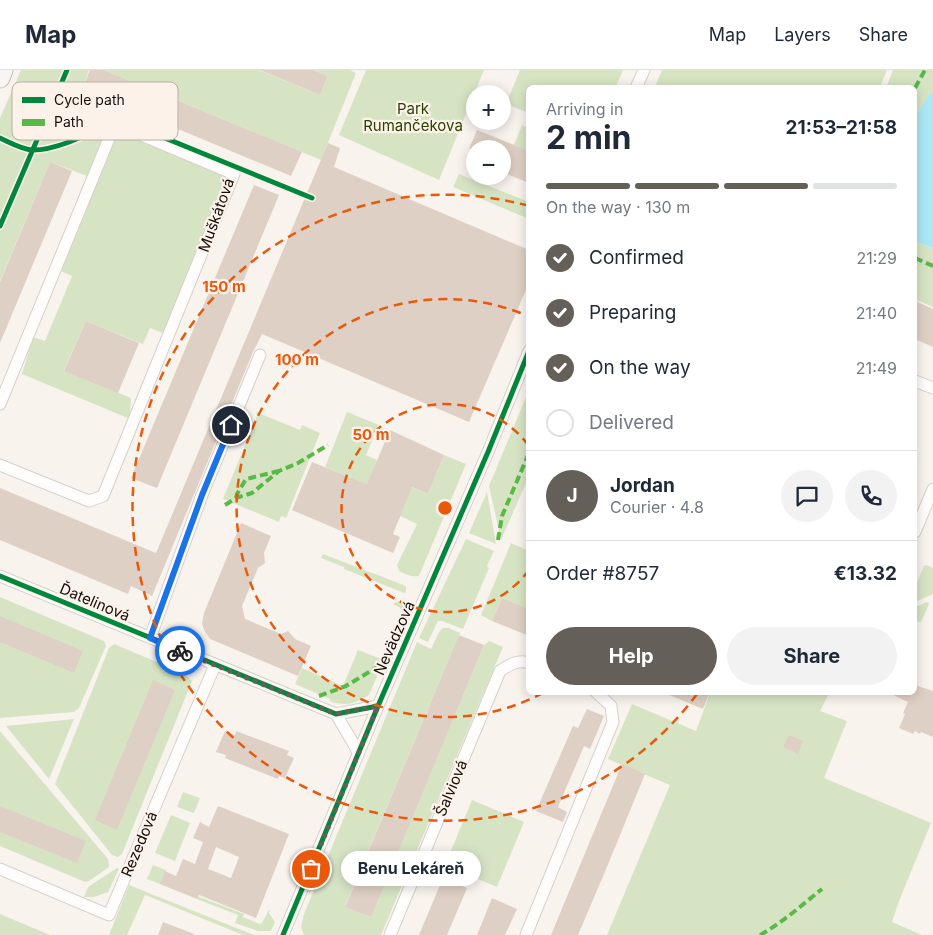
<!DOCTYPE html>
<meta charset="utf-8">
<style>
:root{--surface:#fff;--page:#f2f2f3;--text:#1f2937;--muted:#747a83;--line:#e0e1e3;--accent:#655f5a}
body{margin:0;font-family:Inter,sans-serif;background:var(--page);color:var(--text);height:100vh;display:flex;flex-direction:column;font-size:19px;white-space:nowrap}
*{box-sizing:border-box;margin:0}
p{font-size:16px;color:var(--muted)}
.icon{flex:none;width:28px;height:28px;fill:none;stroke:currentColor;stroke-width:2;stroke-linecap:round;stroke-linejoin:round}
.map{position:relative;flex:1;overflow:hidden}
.panel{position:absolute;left:526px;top:15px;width:391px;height:610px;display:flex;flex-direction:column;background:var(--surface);border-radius:8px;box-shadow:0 2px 12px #0003}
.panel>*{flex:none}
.controls{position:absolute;left:466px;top:15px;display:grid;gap:10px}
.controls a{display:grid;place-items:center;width:45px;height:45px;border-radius:50%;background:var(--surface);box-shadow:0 2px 12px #0003;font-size:25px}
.pin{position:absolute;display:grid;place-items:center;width:42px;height:42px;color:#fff;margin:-21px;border:2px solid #fff;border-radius:50%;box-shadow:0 1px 5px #0007}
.courier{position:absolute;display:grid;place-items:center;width:50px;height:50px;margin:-25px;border:4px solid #1a73e8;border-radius:50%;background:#fff;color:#222;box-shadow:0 1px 6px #0007}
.bubble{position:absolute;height:35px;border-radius:18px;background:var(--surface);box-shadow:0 2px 12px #0003;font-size:16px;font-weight:700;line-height:35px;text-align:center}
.head em{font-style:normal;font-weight:700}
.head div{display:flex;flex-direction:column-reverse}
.head{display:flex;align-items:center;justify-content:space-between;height:85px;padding:0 20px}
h1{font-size:32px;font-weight:700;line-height:38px}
.bar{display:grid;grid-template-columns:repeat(4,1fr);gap:8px 5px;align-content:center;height:60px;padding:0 20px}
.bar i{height:6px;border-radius:4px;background:var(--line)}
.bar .selected{background:var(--accent)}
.bar p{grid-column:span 4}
.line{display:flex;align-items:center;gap:12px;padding:0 20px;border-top:1px solid var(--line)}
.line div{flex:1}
.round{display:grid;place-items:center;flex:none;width:52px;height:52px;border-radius:26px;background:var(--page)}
ol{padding:0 20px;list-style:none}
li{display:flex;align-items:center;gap:15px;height:55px}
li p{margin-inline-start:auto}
li .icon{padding:5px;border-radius:50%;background:var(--accent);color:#fff;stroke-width:4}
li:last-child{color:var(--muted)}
li i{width:28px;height:28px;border:2px solid var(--line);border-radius:50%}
.cta{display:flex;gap:10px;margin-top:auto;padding:10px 20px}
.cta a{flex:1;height:58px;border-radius:30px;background:var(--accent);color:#fff;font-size:20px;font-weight:700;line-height:58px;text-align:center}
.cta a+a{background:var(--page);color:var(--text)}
header{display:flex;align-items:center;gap:30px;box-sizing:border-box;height:70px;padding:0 25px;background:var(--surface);border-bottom:1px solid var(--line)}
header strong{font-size:24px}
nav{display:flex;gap:28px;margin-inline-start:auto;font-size:18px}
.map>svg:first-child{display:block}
</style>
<header>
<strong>Map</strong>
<nav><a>Map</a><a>Layers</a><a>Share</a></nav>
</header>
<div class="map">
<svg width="933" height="865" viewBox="0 0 933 865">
<rect width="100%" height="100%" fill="#f9f3ee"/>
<path fill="#d7e4c4" d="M21 0H89L82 19 117 34 87 106 50 92 0 211V48Z
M104 0H259L320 25 328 6 315 0H350L356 3 321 90Z
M366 0H484L439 110 339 65Z
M520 0H623L616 17 529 18V43L506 34Z
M662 0H887L880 17H655Z
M893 0H933V22L928 27 915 48V18H886Z
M522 55 529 58V81L514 75Z
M117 61 229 108 163 263 150 258 143 274 86 251 64 300 131 328 130 349 22 304 33 267 45 271 72 206 61 201Z
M459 104 529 132V149L453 117Z
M915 169 919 173 933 178V237L915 229Z
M529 320V406L501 470 489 416Z
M256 342 300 360 302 355 320 363 286 448 281 446 279 452 223 429 257 346Z
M347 342 379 355 366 385 377 390 373 401 428 424 444 385 466 394 419 506C412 507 406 505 399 501L397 495 417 454 400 446 406 430 325 397Z
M487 422 496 474 469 463Z
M466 469 494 481 487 496 489 498 463 559 442 551H438L428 572 419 568Z
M511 473 529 481V539L502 528 492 551 481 545Z
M323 484 406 516V522L404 523 344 499V497L321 488Z
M926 495 933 498V524L915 532V517L924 496Z
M0 527 104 571 106 576 79 638 74 642 0 648Z
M398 531 407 536 369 625C354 634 348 636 331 632L330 629 295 614 302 598 343 616 358 580 381 589 402 539 393 534Z
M927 532 929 534 921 552 915 551V537Z
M443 558H449L460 563 345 836 370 847 484 575 489 571 503 577 381 865H304L301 857 304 844 417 572 431 579 439 562Z
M114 574 183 603 192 611 122 784 118 787 112 785 55 714 109 578Z
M710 623H829L820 641 847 651 824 708 931 753 899 831 892 852 922 865H607L670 715 608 689 632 634 696 661Z
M74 649 49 709 6 656Z
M0 661 108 789 109 797 89 811 85 812 0 776Z
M183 722 200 728 194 743 177 737Z
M472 730 524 752 497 817 445 795Z
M171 745 190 753 175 791 155 783Z
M153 795 166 800 163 807 168 809 165 816 147 809Z
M117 798 119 799 108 822 94 827H84L88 817Z
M129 815 254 865H243L145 825 127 865H109Z
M197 826 244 844 243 847 260 854 262 853 269 840 270 841 269 843 275 852 271 861H258L235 853 238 845 197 829Z
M0 844 50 865H0Z"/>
<path fill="#abe8f6" d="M933 22V178L919 173 915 169V48L928 26Z"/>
<path fill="#dfd0c5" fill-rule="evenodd" d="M90 0H104L302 82 291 106 82 19Z
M260 0H314L328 6 320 25Z
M477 60 529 81V113L502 102V79H469Z
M328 73 340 78 334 97 529 180V213L469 352 262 264 253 282 152 526 131 516 128 524 0 470V418L156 483Z
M50 92 72 101 0 273V212Z
M254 115 279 125 157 418 131 408Z
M915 231 933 239V277L915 269Z
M86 251 139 273 118 323 64 301Z
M390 360 444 385 428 424 412 417 393 464 400 467 393 483 292 440 312 392 367 414Z
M241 453 271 466 264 483 265 493 258 498 242 536 245 549 281 564 288 561 295 569 311 576 298 606 210 569 205 562 202 554 204 543Z
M502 528 529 539V566L492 551Z
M0 546 83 581 74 603 0 572Z
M459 565 484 575 371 847 345 837Z
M153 610 175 620 117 760 95 750Z
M915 615 933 621V667L921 662 920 664 915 661 913 664 899 658 905 644 903 643 908 632 887 622H915Z
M662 622H710L703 639Z
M587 639 604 646 590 679 584 676 558 737 567 742 563 752 536 741 573 656 578 658Z
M225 661 235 665 236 661 289 681 287 685 294 688 285 708 279 706 278 709 225 688 226 685 216 682Z
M789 665 803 671 798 684 783 677Z
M622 694 645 704 607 797 578 865H551Z
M0 736 86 771 77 793 0 762Z
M218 736 289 764 256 848 199 825 197 829 160 814 165 801 176 806 183 789 195 794 203 772 193 768 200 752 209 757ZM216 777 239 787 231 808 208 799Z
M443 808 467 818 447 865H419Z
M492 828 517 839 505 865H477Z
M163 852 194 864V865H158Z"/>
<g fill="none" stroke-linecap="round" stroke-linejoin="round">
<defs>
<path id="minor" d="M636 18 644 0
M915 311 933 318
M0 334 115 54 234 104 103 426 89 431 0 395
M915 462 933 419
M0 506 336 644 378 636
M150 568 202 425 260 285
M336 644 356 678 358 685
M0 799 109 845 215 595
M283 865 378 636 488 382 529 281
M390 865 500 601C509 595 518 589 529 593
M526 865 613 652 611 636 596 622"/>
<path id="primary" d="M0 8 3 0"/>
</defs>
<use href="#minor" stroke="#d5d0cb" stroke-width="13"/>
<use href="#primary" stroke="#c6bdbb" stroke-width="21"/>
<use href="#minor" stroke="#fefdfc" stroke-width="11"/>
<use href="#primary" stroke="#f9f5f5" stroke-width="19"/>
<path stroke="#58b947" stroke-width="4" stroke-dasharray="8 4" stroke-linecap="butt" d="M915 18 925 0
M915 188 933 196
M236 428 237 424 246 409 279 401
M225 435 236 428 252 423 279 401 298 393 328 375
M498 470 502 446 529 383
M319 626 346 616 387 591
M760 865C782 853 802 835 822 819"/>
<defs>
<path id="cycleway" d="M0 68C9 72 23 80 33 80 57 80 86 65 107 55L111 46 312 128
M0 156 67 0
M0 506 336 644 378 636
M283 865 378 636 488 382 529 281"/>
</defs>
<use href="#cycleway" stroke="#fdf2ea" stroke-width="8"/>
<use href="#cycleway" stroke="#00873e" stroke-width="5"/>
</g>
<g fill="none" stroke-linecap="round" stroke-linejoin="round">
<path stroke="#655f5a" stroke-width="5" stroke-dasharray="0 9" d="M180 581 336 644 378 636 311 799"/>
<path stroke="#1a73e8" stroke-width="6" d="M180 581 150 568 202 425 231 355"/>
</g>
<g fill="none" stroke="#e8590c" stroke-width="2.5" stroke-dasharray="9 6">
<path d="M529 500A104 104 0 1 1 529 376"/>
<path d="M543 623A209 209 0 1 1 528 246"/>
<path d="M697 624A313 313 0 1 1 529 136"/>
</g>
<g text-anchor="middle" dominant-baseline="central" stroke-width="4.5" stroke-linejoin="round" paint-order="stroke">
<g font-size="15" fill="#284300" stroke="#fdf2ea">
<text x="413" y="38">Park<tspan x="413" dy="17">Rumančekova</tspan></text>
</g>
<g font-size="15" fill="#150f0a" stroke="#fdf2ea">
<text transform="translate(216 145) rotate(-70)">Muškátová</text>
<text transform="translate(95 532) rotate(23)">Ďatelinová</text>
<text transform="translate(394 568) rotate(-66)">Nevädzová</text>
<text transform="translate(451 718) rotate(-67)">Šalviová</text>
<text transform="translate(139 774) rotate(-67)">Rezedová</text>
</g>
</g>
<rect x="12" y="12" width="166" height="58" rx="8" fill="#fdf2ea" stroke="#b7aea7" stroke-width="1"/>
<rect x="22" y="27" width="23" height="6" fill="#00873e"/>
<rect x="22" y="49" width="23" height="7" fill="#58b947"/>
<g font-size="14" fill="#150f0a">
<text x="54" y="35">Cycle path</text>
<text x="54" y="57">Path</text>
</g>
<circle cx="445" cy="438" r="8" fill="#e8590c" stroke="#fdf2ea" stroke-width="2.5"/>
<g font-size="15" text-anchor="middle" font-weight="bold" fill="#e8590c" stroke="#fdf2ea" stroke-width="4.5" stroke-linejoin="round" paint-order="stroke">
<text x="224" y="222">150 m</text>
<text x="297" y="295">100 m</text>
<text x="371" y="370">50 m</text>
</g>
</svg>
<div class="controls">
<a>+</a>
<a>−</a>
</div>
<div class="pin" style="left:311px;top:799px;background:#ea580c"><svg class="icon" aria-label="bag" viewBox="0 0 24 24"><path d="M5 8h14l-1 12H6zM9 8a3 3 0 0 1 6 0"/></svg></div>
<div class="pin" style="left:231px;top:355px;background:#1f2937"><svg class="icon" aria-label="home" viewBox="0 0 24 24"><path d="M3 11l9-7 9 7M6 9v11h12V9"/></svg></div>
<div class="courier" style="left:180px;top:581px"><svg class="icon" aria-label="bike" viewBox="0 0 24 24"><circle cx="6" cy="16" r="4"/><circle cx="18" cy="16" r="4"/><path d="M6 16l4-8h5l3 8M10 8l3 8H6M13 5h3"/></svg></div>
<div class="bubble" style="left:341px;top:781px;width:140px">Benu Lekáreň</div>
<section class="panel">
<div class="head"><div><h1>2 min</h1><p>Arriving in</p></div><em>21:53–21:58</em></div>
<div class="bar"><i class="selected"></i><i class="selected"></i><i class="selected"></i><i></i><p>On the way · 130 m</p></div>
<ol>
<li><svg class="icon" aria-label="check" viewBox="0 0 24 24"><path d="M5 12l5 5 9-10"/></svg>Confirmed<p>21:29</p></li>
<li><svg class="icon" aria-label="check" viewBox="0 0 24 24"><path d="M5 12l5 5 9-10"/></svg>Preparing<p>21:40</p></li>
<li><svg class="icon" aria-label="check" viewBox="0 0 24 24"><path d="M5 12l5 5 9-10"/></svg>On the way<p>21:49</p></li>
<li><i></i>Delivered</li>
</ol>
<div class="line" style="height:90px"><b class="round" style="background:var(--accent);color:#fff">J</b><div><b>Jordan</b><p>Courier · 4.8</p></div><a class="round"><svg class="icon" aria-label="chat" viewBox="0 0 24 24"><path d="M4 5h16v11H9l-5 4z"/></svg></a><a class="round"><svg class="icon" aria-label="phone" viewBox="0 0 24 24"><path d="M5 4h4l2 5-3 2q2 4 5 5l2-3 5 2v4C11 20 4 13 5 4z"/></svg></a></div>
<div class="line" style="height:65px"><div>Order #8757</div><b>€13.32</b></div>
<div class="cta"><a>Help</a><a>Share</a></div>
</section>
</div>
